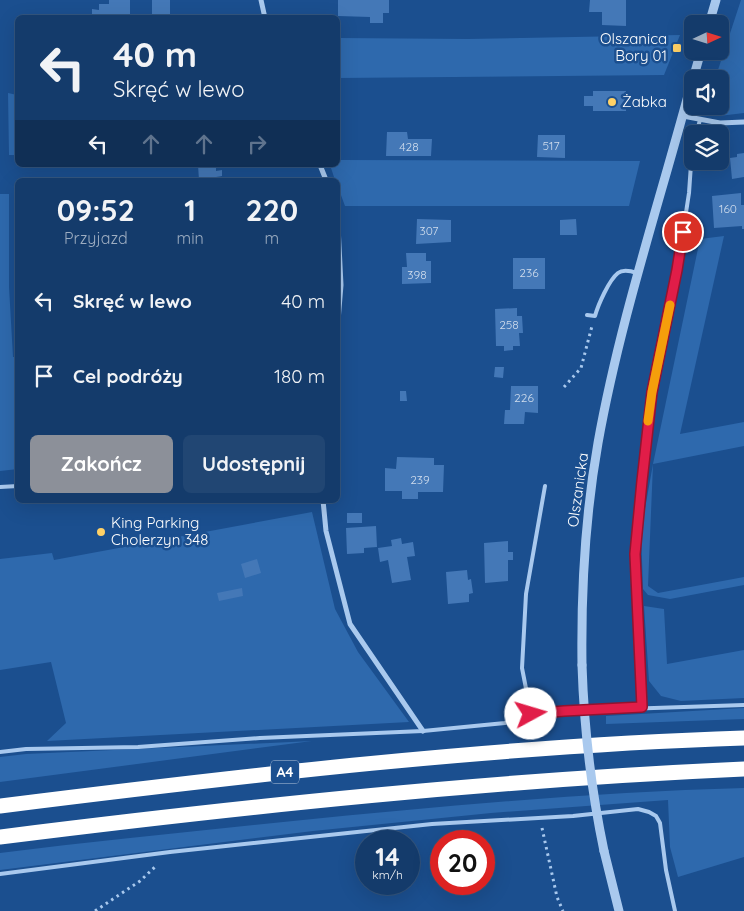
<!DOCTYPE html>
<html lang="pl">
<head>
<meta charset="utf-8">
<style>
  body { margin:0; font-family:Quicksand,sans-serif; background:#214673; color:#f1f3f6; height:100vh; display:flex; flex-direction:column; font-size:19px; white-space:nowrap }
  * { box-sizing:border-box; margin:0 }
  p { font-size:16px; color:#9dadc1 }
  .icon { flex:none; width:28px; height:28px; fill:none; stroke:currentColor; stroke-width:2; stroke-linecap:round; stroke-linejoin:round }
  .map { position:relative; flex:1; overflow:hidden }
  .sheet { position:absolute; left:15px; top:178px; width:325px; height:325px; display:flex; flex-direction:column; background:#143b6b; border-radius:8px; box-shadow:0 5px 20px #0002,0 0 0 1px #33557e }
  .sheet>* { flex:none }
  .guide { position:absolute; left:15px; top:15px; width:325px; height:152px; border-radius:8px; box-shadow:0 5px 20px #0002,0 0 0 1px #33557e; background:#143b6b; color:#f1f3f6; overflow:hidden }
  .needle { width:32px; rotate:86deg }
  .fabs { position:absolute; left:684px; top:15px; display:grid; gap:10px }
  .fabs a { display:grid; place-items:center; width:45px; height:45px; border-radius:8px; background:#143b6b; box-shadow:0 5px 20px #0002,0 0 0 1px #33557e; font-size:25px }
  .speed { position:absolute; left:355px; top:830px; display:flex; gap:10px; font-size:25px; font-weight:700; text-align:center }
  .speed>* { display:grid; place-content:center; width:65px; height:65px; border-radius:50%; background:#143b6b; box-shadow:0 5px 20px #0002,0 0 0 1px #33557e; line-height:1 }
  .speed small { font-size:12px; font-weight:400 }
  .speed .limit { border:8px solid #d22; background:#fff; color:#111 }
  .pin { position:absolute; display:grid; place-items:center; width:42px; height:42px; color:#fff; margin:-21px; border:2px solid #fff; border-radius:50%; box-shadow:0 1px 5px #0007 }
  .me { position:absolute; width:55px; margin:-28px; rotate:84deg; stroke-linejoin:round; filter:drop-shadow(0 0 4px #0008) }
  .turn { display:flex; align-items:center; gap:18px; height:105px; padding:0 15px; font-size:22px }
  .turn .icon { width:65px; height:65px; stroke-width:2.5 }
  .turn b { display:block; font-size:35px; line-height:42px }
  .lanes { display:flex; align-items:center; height:48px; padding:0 15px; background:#0003; justify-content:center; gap:25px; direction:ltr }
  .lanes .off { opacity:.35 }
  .eta { display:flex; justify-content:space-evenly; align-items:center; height:85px; text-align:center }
  .eta b { font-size:30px; font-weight:700; line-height:35px }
  .action { display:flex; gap:10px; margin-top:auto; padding:10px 15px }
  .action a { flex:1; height:58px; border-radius:8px; background:#8c9099; color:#fff; font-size:20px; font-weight:700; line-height:58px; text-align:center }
  .action a+a { background:#214673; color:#f1f3f6 }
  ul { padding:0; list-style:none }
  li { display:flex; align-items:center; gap:15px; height:75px; padding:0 15px }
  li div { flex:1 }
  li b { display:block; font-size:19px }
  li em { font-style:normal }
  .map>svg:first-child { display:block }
  .green { fill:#2e69ad }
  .building { fill:#4478b7 }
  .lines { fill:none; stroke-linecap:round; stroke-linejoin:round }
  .path { stroke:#a9c9ee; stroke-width:3; stroke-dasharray:2.5 4; stroke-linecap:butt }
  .service { stroke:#a9c9ee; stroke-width:4 }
  .minor { stroke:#a9c9ee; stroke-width:5 }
  .tertiary { stroke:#a9c9ee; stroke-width:9 }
  .motorway { stroke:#fff; stroke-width:15 }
  .tertiary-bridge { stroke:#a9c9ee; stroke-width:9 }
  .route-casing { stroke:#92132f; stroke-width:12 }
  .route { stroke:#e11d48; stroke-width:9 }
  .slow { stroke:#f59e0b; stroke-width:9 }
  .poi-dot { fill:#ffd166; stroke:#1b4f8f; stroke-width:2 }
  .labels { text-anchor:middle; stroke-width:5; stroke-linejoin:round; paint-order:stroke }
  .number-label { font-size:12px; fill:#d0dded }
  .shield { fill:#1b4f8f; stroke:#bbcadd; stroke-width:1 }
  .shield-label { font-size:14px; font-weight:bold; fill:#fff }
  .poi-label { font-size:15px; fill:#fff; stroke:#1b4f8f; text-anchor:start }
  .street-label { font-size:15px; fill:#fff; stroke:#1b4f8f }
</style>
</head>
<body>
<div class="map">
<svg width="744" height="911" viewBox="0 0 744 911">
  <rect width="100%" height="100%" fill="#1b4f8f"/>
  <!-- green -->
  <path class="green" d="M741,0H744V113L719,116L705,107L720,106V79H715Z
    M680,35L664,75L338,78V38L468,39Z
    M8,93L17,95V155H9Z
    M338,160L640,161L629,206H345L338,187V180H335L330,165H338Z
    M0,194H9V287L13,357H18V469L0,471Z
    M724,236L680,434L744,422V446L653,464L648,586L658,593L744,577V585L670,599L648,595L643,589L641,531L653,464L700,239Z
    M312,512L335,609L358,652L409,722L47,741L66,723L51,662L0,670V559L52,553L54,560Z
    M644,606L664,609L667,664L744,650V698L681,701L661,696L649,681Z
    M744,708V719L606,724V716Z
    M312,741L0,782V757L26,754Z
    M744,788V857L678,877L670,847L668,800L491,813L313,831L0,870V853C97,841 195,831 293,821C443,806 593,792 744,788Z"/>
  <!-- building -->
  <path class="building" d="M109,0H130V18H92V9L99,10V4H109Z
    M152,0H170V16H152Z
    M338,0H389V13H383V23H370V17L338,16Z
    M590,0H626V26L602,25V12H589Z
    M593,91H626V111H593V106H584V96H593Z
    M387,132H407L408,139H432L431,156H386Z
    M538,135H565V158L537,157Z
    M744,153V177L732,179L730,158L737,157V154Z
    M198,165H216V171L222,170V176L216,177V180H199Z
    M741,193V205H744V229H742V226L714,228L712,196Z
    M417,219L451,220V242L416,244Z
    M576,219L577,235H560V220Z
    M406,253H426V261H431V283L402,284V267H407Z
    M513,258H545V289H513Z
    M517,308V316H522L523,333H519L520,346H513V350L504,351V346H496L495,309Z
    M495,367H504L503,378L494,377Z
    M511,386H538V413L525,412L524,424H504L505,410H510Z
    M400,391H406L407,401H400Z
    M397,457L434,458V465H444L443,492H418V499H402V491H385V468L396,469Z
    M347,513H362V523H347Z
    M376,526L377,547L364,548V553L347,554L346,528Z
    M401,538L402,544L413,542L415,556L407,557L411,580L392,583L388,560L380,562L378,548L392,546L391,540Z
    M508,541V552H513V560H508V581L485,583L484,543Z
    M257,559L261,573L245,578L241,564Z
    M467,570L468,580L471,579L473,593L469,594V602L448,604L446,572Z
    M242,588L243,596L219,601L217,593Z"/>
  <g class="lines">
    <!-- path -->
    <path class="path" d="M564,387L581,368L592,326
      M542,828L557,897L563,911
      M95,911L140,881L157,865"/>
    <!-- service -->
    <path class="service" d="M696,134L700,120
      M587,315L595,316C598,305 609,280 618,273C623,269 631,271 637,273
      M0,487L18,486
      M642,707L635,554L643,462L651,392L677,271L689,193L692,150
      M531,714L522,668L526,594L545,486
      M0,752L26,749L138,747L260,738L423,731L505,723L531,714L564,711L744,705
      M0,874L170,852L432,824L573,816L638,809L649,812L656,816L660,823L666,870L675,911"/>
    <!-- minor -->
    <path class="minor" d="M261,0L265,18
      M683,116L720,123L744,122
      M320,165L326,180
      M338,226L341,285L338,321
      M323,500L326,531L350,624L423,731"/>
    <!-- tertiary -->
    <path class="tertiary" d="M709,24L716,0
      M693,79L701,51
      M582,665C581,590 585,516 598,443C620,320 660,201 692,81
      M604,851L619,911"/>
    <!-- motorway -->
    <path class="motorway" d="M0,806C247,775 495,746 744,738
      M0,837C247,806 495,780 744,769"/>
    <!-- tertiary-bridge -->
    <path class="tertiary-bridge" d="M582,665C584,728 591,789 604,851"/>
  </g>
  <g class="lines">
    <defs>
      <path id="route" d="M531,714L564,711L642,707L635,554L642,481L652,392L677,270L683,232"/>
    </defs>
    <!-- route casing -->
    <use href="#route" class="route-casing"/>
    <!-- route -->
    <use href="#route" class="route"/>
    <!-- slow -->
    <path class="slow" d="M648,421L652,392L670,305"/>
  </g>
  <!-- markers -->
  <g class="poi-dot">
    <rect x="672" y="43" width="10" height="10" rx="2.5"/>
    <circle cx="612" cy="102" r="5"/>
    <circle cx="101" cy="532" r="5"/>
  </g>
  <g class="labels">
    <!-- number labels -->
    <g class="number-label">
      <text x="551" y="150">517</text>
      <text x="409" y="151">428</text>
      <text x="728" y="213">160</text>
      <text x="429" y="235">307</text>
      <text x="529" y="277">236</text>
      <text x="417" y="279">398</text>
      <text x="509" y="329">258</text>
      <text x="524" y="402">226</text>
      <text x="420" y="484">239</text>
    </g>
    <!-- shield labels -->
    <rect class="shield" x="271" y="760.5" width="28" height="23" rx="4"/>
    <g class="shield-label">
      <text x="285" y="777">A4</text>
    </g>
    <!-- poi labels -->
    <g class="poi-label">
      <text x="667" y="44" text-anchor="end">Olszanica<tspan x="667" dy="17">Bory 01</tspan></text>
      <text x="622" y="107">Żabka</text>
      <text x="111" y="528">King Parking<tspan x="111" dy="17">Cholerzyn 348</tspan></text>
    </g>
    <!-- street labels -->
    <g class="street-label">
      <text transform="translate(578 490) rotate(-82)" y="5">Olszanicka</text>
    </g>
  </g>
</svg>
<div class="fabs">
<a><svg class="needle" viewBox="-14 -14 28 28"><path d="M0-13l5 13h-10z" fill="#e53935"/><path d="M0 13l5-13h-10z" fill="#9dadc1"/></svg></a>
<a><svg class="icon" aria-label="sound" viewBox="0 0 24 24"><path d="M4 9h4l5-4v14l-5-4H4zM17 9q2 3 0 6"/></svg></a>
<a><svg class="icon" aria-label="layers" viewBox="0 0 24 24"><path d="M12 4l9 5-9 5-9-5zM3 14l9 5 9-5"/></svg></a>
</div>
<div class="speed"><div>14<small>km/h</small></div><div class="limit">20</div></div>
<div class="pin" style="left:683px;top:232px;background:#d93025"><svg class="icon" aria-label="arrive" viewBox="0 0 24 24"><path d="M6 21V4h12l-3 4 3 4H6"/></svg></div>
<svg class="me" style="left:531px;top:714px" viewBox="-20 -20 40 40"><circle r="19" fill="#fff"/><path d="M0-13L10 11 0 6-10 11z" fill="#e11d48"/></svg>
<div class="guide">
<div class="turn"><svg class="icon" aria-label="left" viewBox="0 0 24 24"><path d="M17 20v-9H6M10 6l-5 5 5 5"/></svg><div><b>40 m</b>Skręć w lewo</div></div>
<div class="lanes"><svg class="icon" aria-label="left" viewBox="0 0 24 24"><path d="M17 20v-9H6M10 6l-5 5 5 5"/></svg><svg class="icon off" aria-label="ahead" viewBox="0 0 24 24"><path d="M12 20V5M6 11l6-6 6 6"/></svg><svg class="icon off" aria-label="ahead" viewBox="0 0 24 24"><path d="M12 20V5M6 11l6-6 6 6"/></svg><svg class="icon off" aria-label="right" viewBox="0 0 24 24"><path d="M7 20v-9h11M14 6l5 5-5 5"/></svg></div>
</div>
<section class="sheet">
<div class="eta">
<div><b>09:52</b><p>Przyjazd</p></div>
<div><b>1</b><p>min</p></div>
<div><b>220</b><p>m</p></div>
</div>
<ul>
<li><svg class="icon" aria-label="left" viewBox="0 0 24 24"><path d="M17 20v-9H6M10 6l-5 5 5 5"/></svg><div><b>Skręć w lewo</b></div><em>40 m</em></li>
<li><svg class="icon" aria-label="arrive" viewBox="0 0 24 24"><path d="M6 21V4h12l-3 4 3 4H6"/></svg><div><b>Cel podróży</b></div><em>180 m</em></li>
</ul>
<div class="action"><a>Zakończ</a><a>Udostępnij</a></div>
</section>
</div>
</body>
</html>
